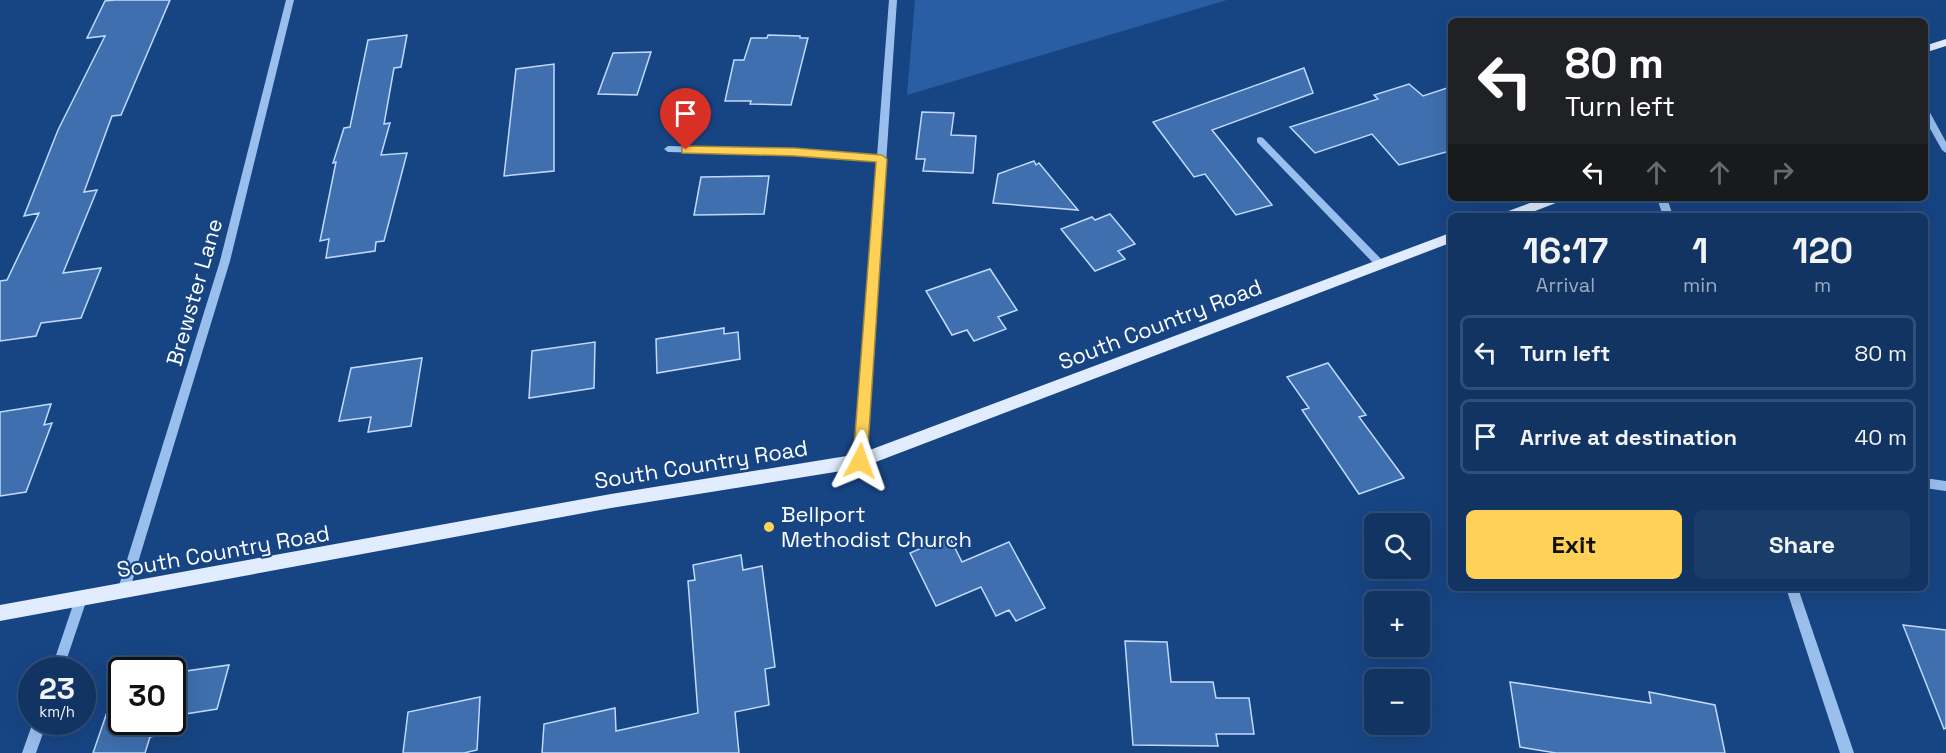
<!DOCTYPE html>
<html lang="en">
<head>
<meta charset="utf-8">
<style>
  body { margin:0; font-family:"Space Grotesk",sans-serif; background:#1a3c69; color:#f1f3f6; height:100vh; display:flex; flex-direction:column; font-size:22px; white-space:nowrap }
  * { box-sizing:border-box; margin:0 }
  p { font-size:20px; color:#9caabe }
  .icon { flex:none; width:33px; height:33px; fill:none; stroke:currentColor; stroke-width:2; stroke-linecap:round; stroke-linejoin:round }
  .map { position:relative; flex:1; overflow:hidden }
  .sheet { position:absolute; left:1448px; top:213px; width:480px; height:378px; display:flex; flex-direction:column; background:#113463; border-radius:9px; box-shadow:0 6px 24px #0002,0 0 0 2px #304f78 }
  .sheet>* { flex:none }
  .hud { position:absolute; left:1448px; top:18px; width:480px; height:183px; border-radius:9px; box-shadow:0 6px 24px #0002,0 0 0 2px #304f78; background:#202124; color:#fff; overflow:hidden }
  .buttons { position:absolute; left:1364px; top:513px; display:grid; gap:12px }
  .buttons a { display:grid; place-items:center; width:66px; height:66px; border-radius:9px; background:#113463; box-shadow:0 6px 24px #0002,0 0 0 2px #304f78; font-size:30px }
  .speed { position:absolute; left:18px; top:657px; display:flex; gap:12px; font-size:30px; font-weight:700; text-align:center }
  .speed>* { display:grid; place-content:center; width:78px; height:78px; border-radius:50%; background:#113463; box-shadow:0 6px 24px #0002,0 0 0 2px #304f78; line-height:1 }
  .speed small { font-size:15px; font-weight:400 }
  .speed .limit { border:3px solid #111; border-radius:9px; background:#fff; color:#111 }
  .pin { position:absolute; display:grid; place-items:center; width:51px; height:51px; color:#fff; margin:-62px -26px; border-radius:50% 50% 50% 0; rotate:-45deg; box-shadow:0 0 6px #0007 }
  .pin .icon { rotate:45deg }
  .me { position:absolute; width:66px; margin:-33px; rotate:4deg; stroke-linejoin:round; filter:drop-shadow(0 0 4px #0008) }
  .turn { display:flex; align-items:center; gap:21px; height:126px; padding:0 18px; font-size:27px }
  .turn .icon { width:78px; height:78px; stroke-width:2.5 }
  .turn b { display:block; font-size:42px; line-height:51px }
  .lanes { display:flex; align-items:center; height:57px; padding:0 18px; background:#0003; justify-content:center; gap:30px; direction:ltr }
  .lanes .off { opacity:.35 }
  .eta { display:flex; justify-content:space-evenly; align-items:center; height:102px; text-align:center }
  .eta b { font-size:36px; font-weight:800; line-height:42px }
  .cta { display:flex; gap:12px; margin-top:auto; padding:12px 18px }
  .cta a { flex:1; height:69px; border-radius:9px; background:#ffd157; color:#111; font-size:24px; font-weight:800; line-height:69px; text-align:center }
  .cta a+a { background:#1a3c69; color:#f1f3f6 }
  ul { padding:0; list-style:none }
  li { display:flex; align-items:center; gap:18px; height:75px; margin:0 12px 9px; padding:0 6px; border:3px solid #304f78; border-radius:9px }
  li div { flex:1 }
  li b { display:block; font-size:22px }
  li em { font-style:normal }
  .map>svg:first-child { display:block }
  .green { fill:#295ea4 }
  .building { fill:#3f6fae; stroke:#c1d9fa; stroke-width:1.5 }
  .lines { fill:none; stroke-linecap:round; stroke-linejoin:round }
  .minor { fill:#9bbfed; fill-rule:evenodd }
  .major { fill:#e1ecff; fill-rule:evenodd }
  .route { fill:#ffd157; stroke:#a68839; stroke-width:1.5 }
  .poi-dot { fill:#ffd157; stroke:#174584; stroke-width:2 }
  .labels { text-anchor:middle; stroke-width:4.5; stroke-linejoin:round; paint-order:stroke }
  .street-label { font-size:22px; fill:#fff; stroke:#174584 }
  .poi-label { font-size:22px; fill:#fff; stroke:#174584; text-anchor:start }
</style>
</head>
<body>
<div class="map">
<svg width="1946" height="753" viewBox="0 0 1946 753">
  <rect width="100%" height="100%" fill="#174584"/>
  <!-- green -->
  <path class="green" d="M915,0H1227L907,95Z"/>
  <!-- building -->
  <path class="building" d="M115,0H170L121,115L112,116L84,192L97,190L63,273L101,268L81,318L41,323L36,336L0,341V281L7,280L39,213L24,216L58,130L105,36L87,38L105,1Z
    M407,35L401,67L394,68L384,124L390,123L381,155L407,153L384,241L376,242L375,251L326,258L329,239L320,241L336,162L333,163L344,128L350,127L368,40Z
    M768,35L800,36V38H808L791,105L750,104L751,101H725L734,60H744L751,38H767Z
    M651,52L637,95L598,94L613,53Z
    M554,64V171L504,176L516,69Z
    M1304,68L1313,93L1212,130L1272,205L1236,215L1205,174L1194,177L1153,122Z
    M1409,84L1423,96L1450,87V151L1399,165L1372,134L1315,153L1290,127L1378,99L1374,95Z
    M922,112L954,113L951,135L976,136L973,173L923,171L925,159H916Z
    M1034,161L1036,165L1039,163L1078,210L993,203L998,174Z
    M769,176L764,214L694,215L701,177Z
    M1110,214L1135,244L1118,251L1125,259L1095,271L1061,229L1092,217L1095,220Z
    M990,269L1017,310L998,317L1006,329L974,341L967,330L952,335L926,291Z
    M724,328V334L738,332L740,359L657,373L656,339Z
    M595,342L594,388L529,398L532,351Z
    M422,358L411,426L368,432L371,417L339,421L351,368Z
    M1328,363L1366,415L1359,417L1404,478L1359,494L1302,410L1309,408L1287,377Z
    M51,404L44,425L52,423L26,492L0,496V412Z
    M949,536L962,562L1009,542L1045,608L1016,621L1009,610L996,616L981,587L936,606L910,553Z
    M741,555L743,570L762,566L775,667L765,669L769,705L735,712L739,753H542L544,724L615,708L616,731L698,713L688,581L695,580L693,565Z
    M1903,625L1946,630V728L1944,729Z
    M1125,641L1167,642L1171,682H1213L1216,698H1249L1254,734H1216L1218,746L1133,745Z
    M229,665L217,709L172,716V673Z
    M1510,682L1651,703L1649,692L1715,705L1725,753H1556L1520,747Z
    M122,688V722H167L164,734L150,737L145,753H93L115,689Z
    M480,697L477,750L464,753H403L408,712Z"/>
  <g class="lines">
    <!-- minor -->
    <path class="minor" d="M286,0H294L230,261L129,592L127,596L123,598L119,596L117,592L220,261Z
      M889,0H897L866,461L864,464L860,466L856,464L854,461L877,162L795,155L668,152L664,149L668,146L795,149L877,156Z
      M1924,106L1928,109L1946,142V153L1942,150L1924,118Z
      M1260,137L1263,138L1383,261L1385,264L1383,267H1377L1257,142V138Z
      M1657,198H1667L1673,216H1663Z
      M1924,478L1946,481V491L1924,488Z
      M1786,588H1798L1854,753H1840Z
      M81,593L85,595L87,599L63,670H51L75,599L77,595Z
      M33,722H47L36,753H22Z"/>
    <!-- major -->
    <path class="major" d="M1946,39V46L1924,53V46Z
      M1543,198H1563L1561,201L1522,216H1501L1503,213Z
      M1450,233V243L860,468L611,508L0,621V605L611,494L859,454Z"/>
  </g>
  <!-- route -->
  <path class="route" d="M686,146L795,148L882,155L887,159L867,461L865,466H855L853,461L876,162L795,156L682,153V147Z"/>
  <!-- markers -->
  <circle class="poi-dot" cx="769" cy="527" r="6"/>
  <g class="labels">
    <!-- street labels -->
    <g class="street-label">
      <text transform="translate(194 292) rotate(-74)" y="8">Brewster Lane</text>
      <text transform="translate(1160 324) rotate(-21)" y="8">South Country Road</text>
      <text transform="translate(701 464) rotate(-9)" y="8">South Country Road</text>
      <text transform="translate(223 551) rotate(-10)" y="8">South Country Road</text>
    </g>
    <!-- poi labels -->
    <g class="poi-label">
      <text x="781" y="522">Bellport<tspan x="781" dy="25">Methodist Church</tspan></text>
    </g>
  </g>
</svg>
<div class="buttons">
<a><svg class="icon" aria-label="search" viewBox="0 0 24 24"><circle cx="10" cy="10" r="6"/><path d="M15 15l6 6"/></svg></a>
<a>+</a>
<a>−</a>
</div>
<div class="speed"><div>23<small>km/h</small></div><div class="limit">30</div></div>
<div class="pin" style="left:686px;top:150px;background:#d93025"><svg class="icon" aria-label="arrive" viewBox="0 0 24 24"><path d="M6 21V4h12l-3 4 3 4H6"/></svg></div>
<svg class="me" style="left:860px;top:461px" viewBox="-20 -20 40 40"><path d="M0-17L14 15 0 8-14 15z" fill="#ffd157" stroke="#fff" stroke-width="4"/></svg>
<div class="hud">
<div class="turn"><svg class="icon" aria-label="left" viewBox="0 0 24 24"><path d="M17 20v-9H6M10 6l-5 5 5 5"/></svg><div><b>80 m</b>Turn left</div></div>
<div class="lanes"><svg class="icon" aria-label="left" viewBox="0 0 24 24"><path d="M17 20v-9H6M10 6l-5 5 5 5"/></svg><svg class="icon off" aria-label="ahead" viewBox="0 0 24 24"><path d="M12 20V5M6 11l6-6 6 6"/></svg><svg class="icon off" aria-label="ahead" viewBox="0 0 24 24"><path d="M12 20V5M6 11l6-6 6 6"/></svg><svg class="icon off" aria-label="right" viewBox="0 0 24 24"><path d="M7 20v-9h11M14 6l5 5-5 5"/></svg></div>
</div>
<section class="sheet">
<div class="eta">
<div><b>16:17</b><p>Arrival</p></div>
<div><b>1</b><p>min</p></div>
<div><b>120</b><p>m</p></div>
</div>
<ul>
<li><svg class="icon" aria-label="left" viewBox="0 0 24 24"><path d="M17 20v-9H6M10 6l-5 5 5 5"/></svg><div><b>Turn left</b></div><em>80 m</em></li>
<li><svg class="icon" aria-label="arrive" viewBox="0 0 24 24"><path d="M6 21V4h12l-3 4 3 4H6"/></svg><div><b>Arrive at destination</b></div><em>40 m</em></li>
</ul>
<div class="cta"><a>Exit</a><a>Share</a></div>
</section>
</div>
</body>
</html>
